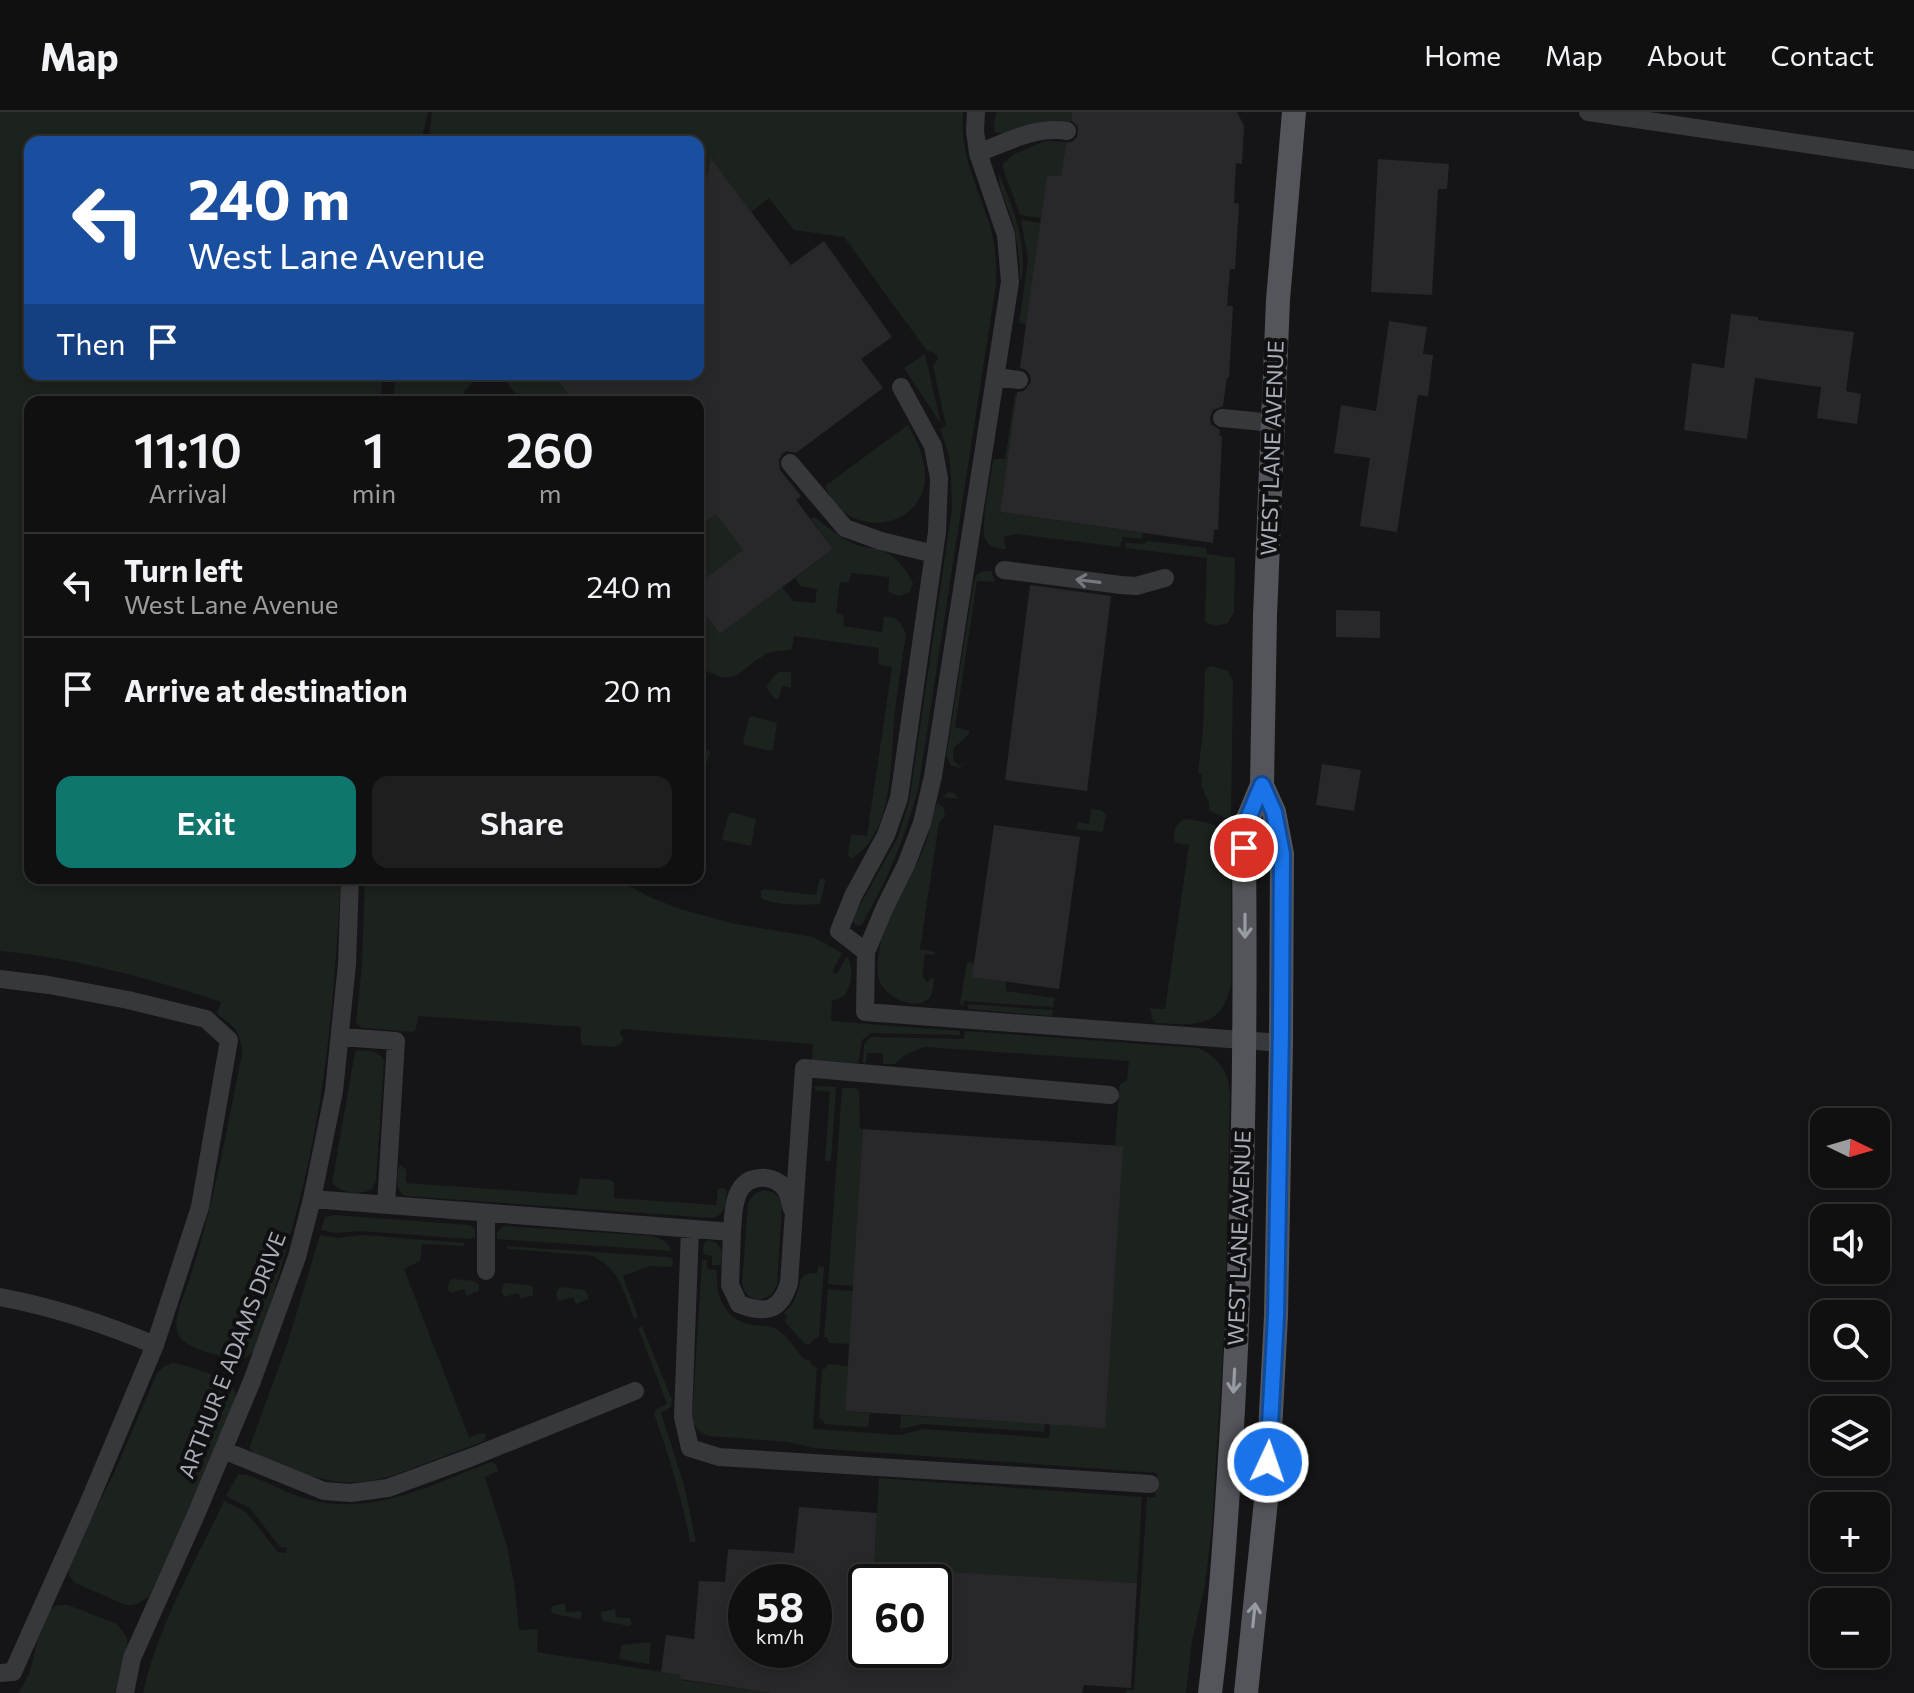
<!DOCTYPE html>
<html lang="en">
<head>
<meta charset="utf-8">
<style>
  body { margin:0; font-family:Commissioner,sans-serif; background:#1e1e1f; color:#f1f3f6; height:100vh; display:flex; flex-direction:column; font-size:30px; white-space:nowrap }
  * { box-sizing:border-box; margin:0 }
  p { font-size:26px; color:#9c9d9f }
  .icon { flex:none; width:44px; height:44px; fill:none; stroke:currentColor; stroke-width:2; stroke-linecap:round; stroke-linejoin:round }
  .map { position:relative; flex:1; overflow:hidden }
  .drawer { position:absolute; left:24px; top:284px; width:680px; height:488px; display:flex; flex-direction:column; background:#101011; border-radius:16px; box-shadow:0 4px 12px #0003,0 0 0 2px #303031 }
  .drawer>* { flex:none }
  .guide { position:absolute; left:24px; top:24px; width:680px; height:244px; border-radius:16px; box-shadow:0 4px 12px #0003,0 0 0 2px #303031; background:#1a4fa0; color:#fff; overflow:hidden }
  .needle { width:52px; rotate:95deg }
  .tools { position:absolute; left:1810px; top:996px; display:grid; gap:16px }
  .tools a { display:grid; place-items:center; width:80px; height:80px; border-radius:16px; background:#101011; box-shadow:0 4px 12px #0003,0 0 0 2px #303031; font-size:40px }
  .speed { position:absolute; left:728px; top:1452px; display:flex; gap:16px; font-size:40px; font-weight:700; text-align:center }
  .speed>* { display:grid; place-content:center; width:104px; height:104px; border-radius:50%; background:#101011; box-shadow:0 4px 12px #0003,0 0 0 2px #303031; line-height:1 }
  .speed small { font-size:20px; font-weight:400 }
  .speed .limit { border:4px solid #111; border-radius:12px; background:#fff; color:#111 }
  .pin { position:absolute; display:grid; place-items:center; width:68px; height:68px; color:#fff; margin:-34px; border:4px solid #fff; border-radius:50%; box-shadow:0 2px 8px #0007 }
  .me { position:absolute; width:88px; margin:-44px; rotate:3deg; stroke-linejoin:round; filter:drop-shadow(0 0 6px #0008) }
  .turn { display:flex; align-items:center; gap:28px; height:168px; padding:0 32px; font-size:36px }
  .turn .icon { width:104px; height:104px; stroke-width:2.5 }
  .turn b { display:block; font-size:56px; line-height:68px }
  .then { display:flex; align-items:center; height:76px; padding:0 32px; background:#0003; gap:16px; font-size:30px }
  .eta { display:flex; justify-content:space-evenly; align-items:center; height:136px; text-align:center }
  .eta b { font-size:48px; font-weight:600; line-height:56px }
  .primary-button { display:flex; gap:16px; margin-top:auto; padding:16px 32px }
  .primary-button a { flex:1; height:92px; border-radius:16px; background:#0f766e; color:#fff; font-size:32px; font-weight:600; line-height:92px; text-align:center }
  .primary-button a+a { background:#1e1e1f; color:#f1f3f6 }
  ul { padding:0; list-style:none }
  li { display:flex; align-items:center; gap:24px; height:104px; padding:0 32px; border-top:2px solid #303031 }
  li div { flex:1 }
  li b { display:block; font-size:30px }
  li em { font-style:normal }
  header { display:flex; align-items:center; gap:48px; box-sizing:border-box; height:112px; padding:0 40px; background:#101011; border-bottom:2px solid #303031 }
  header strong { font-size:38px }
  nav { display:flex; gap:44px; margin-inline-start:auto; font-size:28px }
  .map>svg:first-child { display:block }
  .green { fill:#1c221d }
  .building { fill:#28282b; fill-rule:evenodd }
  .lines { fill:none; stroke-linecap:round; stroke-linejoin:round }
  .minor { stroke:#37383c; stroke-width:18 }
  .major { stroke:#53555a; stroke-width:24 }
  .oneway { stroke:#75787f }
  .oneway2 { stroke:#979ba4 }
  .route-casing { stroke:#114b97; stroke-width:20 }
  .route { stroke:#1a73e8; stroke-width:14 }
  .labels { text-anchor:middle; stroke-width:8; stroke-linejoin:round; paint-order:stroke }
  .street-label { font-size:22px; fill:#a8adb6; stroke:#101012 }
</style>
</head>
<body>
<header>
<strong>Map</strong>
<nav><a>Home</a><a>Map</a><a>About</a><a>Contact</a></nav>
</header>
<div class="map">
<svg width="1914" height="1581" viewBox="0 0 1914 1581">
  <rect width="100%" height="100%" fill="#151517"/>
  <!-- green -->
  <path class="green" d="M0,0H428L421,30H30V262H383L380,290H30V766H341C336,854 330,942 313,1028C299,1099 278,1167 257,1235C245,1250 238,1251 220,1244C208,1240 184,1235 178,1222C171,1208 187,1177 191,1163C214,1090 227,1016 242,941C240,918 235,915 217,902L221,890C149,866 75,846 0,839Z
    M432,0H963C960,42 976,72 989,110C995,129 997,151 996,172L918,678C905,725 887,770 862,812L858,814L852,809L854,804L898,725L909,690L952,397L951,365L949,343L940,317L946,314L933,254L938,245L933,240L927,239L844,125L794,118L769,86L751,100L712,47L702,90L698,93V30H426L430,19Z
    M996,0H1072L1070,13L1005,22L995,20L994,12Z
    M1045,29L1066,30L1061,64L1047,63L1041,106L1020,103L1002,53L1014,42Z
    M999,62C1014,97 1026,129 1022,167H1020C1020,146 1017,125 1011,105C1006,90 998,77 999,62Z
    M1021,108L1041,111L1027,212L1019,211L1028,147Z
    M925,242L941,312L904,256Z
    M396,262H472L473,270L465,279L463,290H393Z
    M481,262H553L574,290H522L504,267L485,266Z
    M1015,282H1017L1000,400L1143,421L1142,427L1123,425L1120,435L1016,422L1003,425L1006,437C998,437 988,435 985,426C980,417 991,363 993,349L995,347H1005Z
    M908,313C920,333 932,363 920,386C902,418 856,418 834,391C830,386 828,379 825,374Z
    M716,402L761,425L698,472V415Z
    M815,405C826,414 838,424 852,431C861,436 873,435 883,439C896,444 908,459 913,471L910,480L899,484L890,481L888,477L889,465L851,461L849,470L840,471L836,501L842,503L844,506L843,514L882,520L884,505C896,503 902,511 906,522C902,550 897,579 894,608C891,650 893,723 851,747L848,743L851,722L867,724L892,555L880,553L878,551L879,536L794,524L792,537C783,540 774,538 766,542C735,560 737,578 698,554V493L720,522L782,475L793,489L815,491L817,477L800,474L795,466L833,437L811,407Z
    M1148,429L1206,436L1207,442L1235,446L1234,500L1228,511L1217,514L1207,511L1205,508L1207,446L1126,436V431L1144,432Z
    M984,459H991L995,469L993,470L977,469L955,615L969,619V622L954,636L953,648L959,654L966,649L959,656L951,653L946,644L974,469L977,462Z
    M1212,554L1228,559L1233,570L1231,707L1229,708L1209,698V691L1201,673L1202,662L1198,661L1203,618L1205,561L1206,557Z
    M779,560H791V576L782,574L779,586L775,587L766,575L773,565Z
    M752,604L777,611L773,637L770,639L745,633L743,630L749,606Z
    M698,634L709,639L710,642L700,666H698Z
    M948,680L954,681L958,687L943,685L939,689V693L943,694L945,704L939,711L920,837L935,840L934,843L925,842L922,863L927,870L934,865C934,870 933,878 931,883C921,902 886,886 880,870C875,858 879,838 882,826C893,791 917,760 928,724C932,708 933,690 948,680Z
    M1091,697L1101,698L1106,702L1103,720L1076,717L1078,710L1089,712Z
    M731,700L756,707L751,734L723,728L722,726L729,702Z
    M1185,707C1210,711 1225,710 1231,739V871C1223,918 1193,913 1155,911L1152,907L1150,896L1165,897L1189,733L1176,731C1171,723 1176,710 1185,707Z
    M365,766H614L652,786L680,797L735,812L813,825L842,841L832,860L837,862L847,844C854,856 853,874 843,885L832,889L831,909L960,919V923L871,921L862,928L859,946L857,951L812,948L813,932L621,917L620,923L623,924V930L615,935L583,933L581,931V915L418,904L416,917L414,920L362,916L356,911L362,851Z
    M822,766L825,768V771L820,792C802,793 776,794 761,786V779L764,777L816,783L819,769Z
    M967,850L975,851L1006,870V879L1055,886L1053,895L964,889L963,895L960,891Z
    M967,892L1053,898L1052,904L968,897Z
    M965,919L1198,936C1218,945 1229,960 1230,982L1225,1208L1212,1414L1205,1474L1192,1529L1186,1581H1126V1578H1134L1147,1385H1155L1157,1361L814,1336L788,1330L710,1324C700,1322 695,1316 692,1307L702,1148H707V1157L717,1158C715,1182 723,1206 749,1212C757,1214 766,1213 774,1216C785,1220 796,1238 804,1247L809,1248L812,1253L817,1256L813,1317L900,1323L923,1317L1049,1326L1050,1312L1122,1034L1115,1033L1119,979L1120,973L1127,968L1129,949L924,935L905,943L895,952H883V941H867L866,951H863L864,933L870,925L964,927Z
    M359,938C370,939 379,938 384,949L376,1069L372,1077C360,1084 341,1081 332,1071L355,940Z
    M813,974L836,975L831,1049H825L830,980L816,978Z
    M842,976H856L859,980L860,1016L863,1017L854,1174L828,1172Z
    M401,1053L406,1058V1071L577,1083L580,1066L611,1068L614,1071V1086L716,1093L718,1077L724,1076L727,1079C725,1092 726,1103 712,1106L405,1084C395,1077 397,1067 398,1056Z
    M765,1078C776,1080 779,1084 782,1094L777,1173L771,1183L759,1188C749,1186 743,1181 742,1171L748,1092C751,1084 757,1079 765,1078Z
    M335,1103L470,1113L475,1117V1125L469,1127L361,1119L336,1121L321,1118L325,1105Z
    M504,1114L654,1124L666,1130L672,1139L497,1127V1120Z
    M320,1123L339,1126L362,1123L464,1131V1134L422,1132L420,1149L404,1157L469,1325L482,1321L486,1323L484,1329L395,1363C337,1381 307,1363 254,1342L249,1336L287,1233Z
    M709,1128L717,1131L722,1138L721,1153H712V1144L703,1142L704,1131Z
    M506,1134L668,1145L673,1146L672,1155L649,1154L623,1164L638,1205L634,1207C624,1181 618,1151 588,1143L508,1137Z
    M818,1154L824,1155L819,1225L814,1227L810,1232H805L785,1210L787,1205L784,1201C789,1196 794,1191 796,1184C802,1170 797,1160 817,1161Z
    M454,1167L474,1169L479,1172V1179L467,1184L464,1177L451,1181L447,1176L450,1168Z
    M509,1171L528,1173L533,1175V1183L521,1187L518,1181L505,1185L501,1180L504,1172Z
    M561,1175L585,1178L588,1183V1187L576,1192L573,1185L559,1189L556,1184L557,1178Z
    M828,1177L853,1179L850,1232L829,1231L827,1225H824Z
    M642,1214L672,1288L671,1295L661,1301L684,1373L696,1430H690C682,1386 669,1344 654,1302L656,1297L667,1292L638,1216Z
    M172,1251C185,1252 227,1266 233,1276C236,1280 236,1285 236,1289L198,1381L149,1484C141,1490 136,1494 126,1493L75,1471L69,1464L67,1455L114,1361L157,1261L163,1255Z
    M828,1252L848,1254L845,1299L870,1301L868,1315L824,1312V1309L819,1306L822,1257H825Z
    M901,1303L1045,1312L1044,1320L923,1312L900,1317Z
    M491,1350L496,1352L498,1359L485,1365L507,1434L515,1477L519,1518L535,1517L538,1519L537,1540L681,1563V1568L770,1581H143C158,1513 195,1451 224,1389L246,1400L278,1440L286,1441L287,1436L280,1435L250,1396L226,1384L238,1362L247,1363C268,1370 288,1382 311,1388C374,1404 433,1372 491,1350Z
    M879,1366L1142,1385L1137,1471L874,1456Z
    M565,1491L566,1500L581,1499L582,1505L579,1507L554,1502L551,1499L552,1494Z
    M58,1493H68L117,1512L126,1524L128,1533L116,1581H17L19,1580L29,1562L39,1523L50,1497Z
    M615,1497L616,1505L630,1506L632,1511L629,1514L603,1509L601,1504V1500Z
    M651,1530L649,1552L619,1547L622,1533Z"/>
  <!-- building -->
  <path class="building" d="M1072,0H1237L1244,14L1242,52L1236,51L1234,91L1239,92L1235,157H1230L1227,194H1233L1229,266L1227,265L1223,294L1213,298L1210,306L1211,312L1220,318L1219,323L1222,324L1218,418L1214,417L1213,431L1000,400L1017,280L1024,279L1031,270L1030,263L1026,258L1020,256L1047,63L1061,64L1066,31L1073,29L1077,25L1078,15L1071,8Z
    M711,46L791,153L824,129L892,225L861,247L883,276L796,341L787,339L782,342L779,348L780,358L801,384L796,388L833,437L720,522L698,493V472L743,438L716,402L698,415V290H574L553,262H698V93L702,90Z
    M1378,47L1449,52L1447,77H1438L1432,183L1371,180Z
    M1731,202L1758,205V208L1854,220L1846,279L1861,282L1857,312L1817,306L1821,275L1755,266L1747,327L1684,318L1692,251L1724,256Z
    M1389,209L1427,215L1423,242L1433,243L1428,284L1418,283L1397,420L1360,414L1370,346L1334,341L1341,293L1376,299Z
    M1030,473L1111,484L1087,679L1005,668Z
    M1336,498L1380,499V526L1336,525Z
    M1322,652L1361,658L1354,699L1316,693Z
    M994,713L1080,725L1059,877L972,865Z
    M863,1017L1123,1034L1105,1316L845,1299Z
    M799,1395L877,1401L874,1456L912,1458L911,1470H866V1538H934V1459L1137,1471L1131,1576L1084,1573L1082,1581H770L680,1567L681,1563L661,1560L666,1523L694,1527L699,1469L725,1470L728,1437L794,1441ZM746,1470H814V1538H746Z"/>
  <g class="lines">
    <!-- minor -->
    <path class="minor" d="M976,0L975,19L978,41L1006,123L1010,170L933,664L922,711L906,753L885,795L866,840L865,900L1281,931
      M1588,0L1914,48
      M978,41C1007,30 1036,14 1067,19
      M996,265L1019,268
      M1222,306L1273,311
      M790,351L845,416L881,429L934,442
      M1004,458L1121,473L1136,474L1165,466
      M866,840L839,819L853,784L886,723L899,686L937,420L939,366L933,334L901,275
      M0,867L49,873L128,888L206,907L229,928L200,1095L155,1233
      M341,925L396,929L386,1093
      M312,1087L732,1120L730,1173L739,1192C765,1202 780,1200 789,1171L804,956L1110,983
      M486,1101V1159
      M690,1117L683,1305L690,1336L719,1345L1150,1372
      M732,1120C733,1106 733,1088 741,1076C752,1061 776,1063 786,1078C789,1083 790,1091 792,1097
      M0,1185C54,1195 105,1212 155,1233L89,1390L13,1560L0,1561
      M223,1338L324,1379L351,1381L388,1376L472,1345L635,1279
      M125,1581L132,1546L195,1405L252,1269L297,1145L312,1087L334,979L347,852L350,766"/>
    <!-- major -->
    <path class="major" d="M1210,1581C1222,1487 1227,1392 1233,1298C1243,1111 1246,923 1244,736L1247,709L1262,673L1265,504L1278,188L1294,0
      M1246,1581L1267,1379L1276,1204L1281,931L1282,742L1274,700L1262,673"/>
  </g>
  <!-- one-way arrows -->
  <defs><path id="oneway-shaft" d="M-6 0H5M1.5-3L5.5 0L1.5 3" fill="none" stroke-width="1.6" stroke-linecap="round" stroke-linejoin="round" transform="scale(2)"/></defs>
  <use class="oneway" href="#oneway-shaft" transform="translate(1088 469) rotate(-173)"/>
  <g class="oneway2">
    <use href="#oneway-shaft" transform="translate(1245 814) rotate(90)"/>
    <use href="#oneway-shaft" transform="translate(1234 1269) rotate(93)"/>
    <use href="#oneway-shaft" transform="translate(1254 1503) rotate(-84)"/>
  </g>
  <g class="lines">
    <defs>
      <path id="route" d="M1244,736L1247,709L1262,673L1274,700L1282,742L1281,915L1276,1204L1268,1350"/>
    </defs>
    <!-- route casing -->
    <use href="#route" class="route-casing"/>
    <!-- route -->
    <use href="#route" class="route"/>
  </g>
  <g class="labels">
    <!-- street labels -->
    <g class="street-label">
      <text transform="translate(1272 336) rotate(-88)" y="8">WEST LANE AVENUE</text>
      <text transform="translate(1239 1126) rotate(-88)" y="8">WEST LANE AVENUE</text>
      <text transform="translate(232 1243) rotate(-69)" y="8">ARTHUR E ADAMS DRIVE</text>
    </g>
  </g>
</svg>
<div class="tools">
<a><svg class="needle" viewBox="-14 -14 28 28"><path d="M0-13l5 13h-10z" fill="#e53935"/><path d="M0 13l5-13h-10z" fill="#9c9d9f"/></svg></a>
<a><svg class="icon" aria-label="sound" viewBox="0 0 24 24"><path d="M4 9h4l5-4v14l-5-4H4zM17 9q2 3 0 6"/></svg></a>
<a><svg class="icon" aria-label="search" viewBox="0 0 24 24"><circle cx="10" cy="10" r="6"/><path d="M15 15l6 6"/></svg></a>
<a><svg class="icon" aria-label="layers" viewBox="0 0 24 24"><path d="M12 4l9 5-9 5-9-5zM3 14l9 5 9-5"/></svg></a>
<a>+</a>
<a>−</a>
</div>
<div class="speed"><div>58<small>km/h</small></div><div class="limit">60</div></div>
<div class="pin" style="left:1244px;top:736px;background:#d93025"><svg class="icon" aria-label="arrive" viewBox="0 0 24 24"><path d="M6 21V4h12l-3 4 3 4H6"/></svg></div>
<svg class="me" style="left:1268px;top:1350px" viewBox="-20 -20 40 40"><circle r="17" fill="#1a73e8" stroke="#fff" stroke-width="3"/><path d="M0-11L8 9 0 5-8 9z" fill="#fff"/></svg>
<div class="guide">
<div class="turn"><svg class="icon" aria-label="left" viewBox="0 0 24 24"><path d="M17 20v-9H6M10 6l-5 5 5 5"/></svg><div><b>240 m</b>West Lane Avenue</div></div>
<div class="then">Then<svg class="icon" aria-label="arrive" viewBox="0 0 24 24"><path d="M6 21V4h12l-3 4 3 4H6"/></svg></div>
</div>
<section class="drawer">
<div class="eta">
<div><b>11:10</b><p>Arrival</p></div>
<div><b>1</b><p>min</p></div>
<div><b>260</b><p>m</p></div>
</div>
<ul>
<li><svg class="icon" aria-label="left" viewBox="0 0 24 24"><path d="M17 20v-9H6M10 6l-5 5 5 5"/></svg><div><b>Turn left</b><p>West Lane Avenue</p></div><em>240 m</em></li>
<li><svg class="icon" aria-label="arrive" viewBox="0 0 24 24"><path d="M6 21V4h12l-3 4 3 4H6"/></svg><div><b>Arrive at destination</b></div><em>20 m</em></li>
</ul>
<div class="primary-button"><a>Exit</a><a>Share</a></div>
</section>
</div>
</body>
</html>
